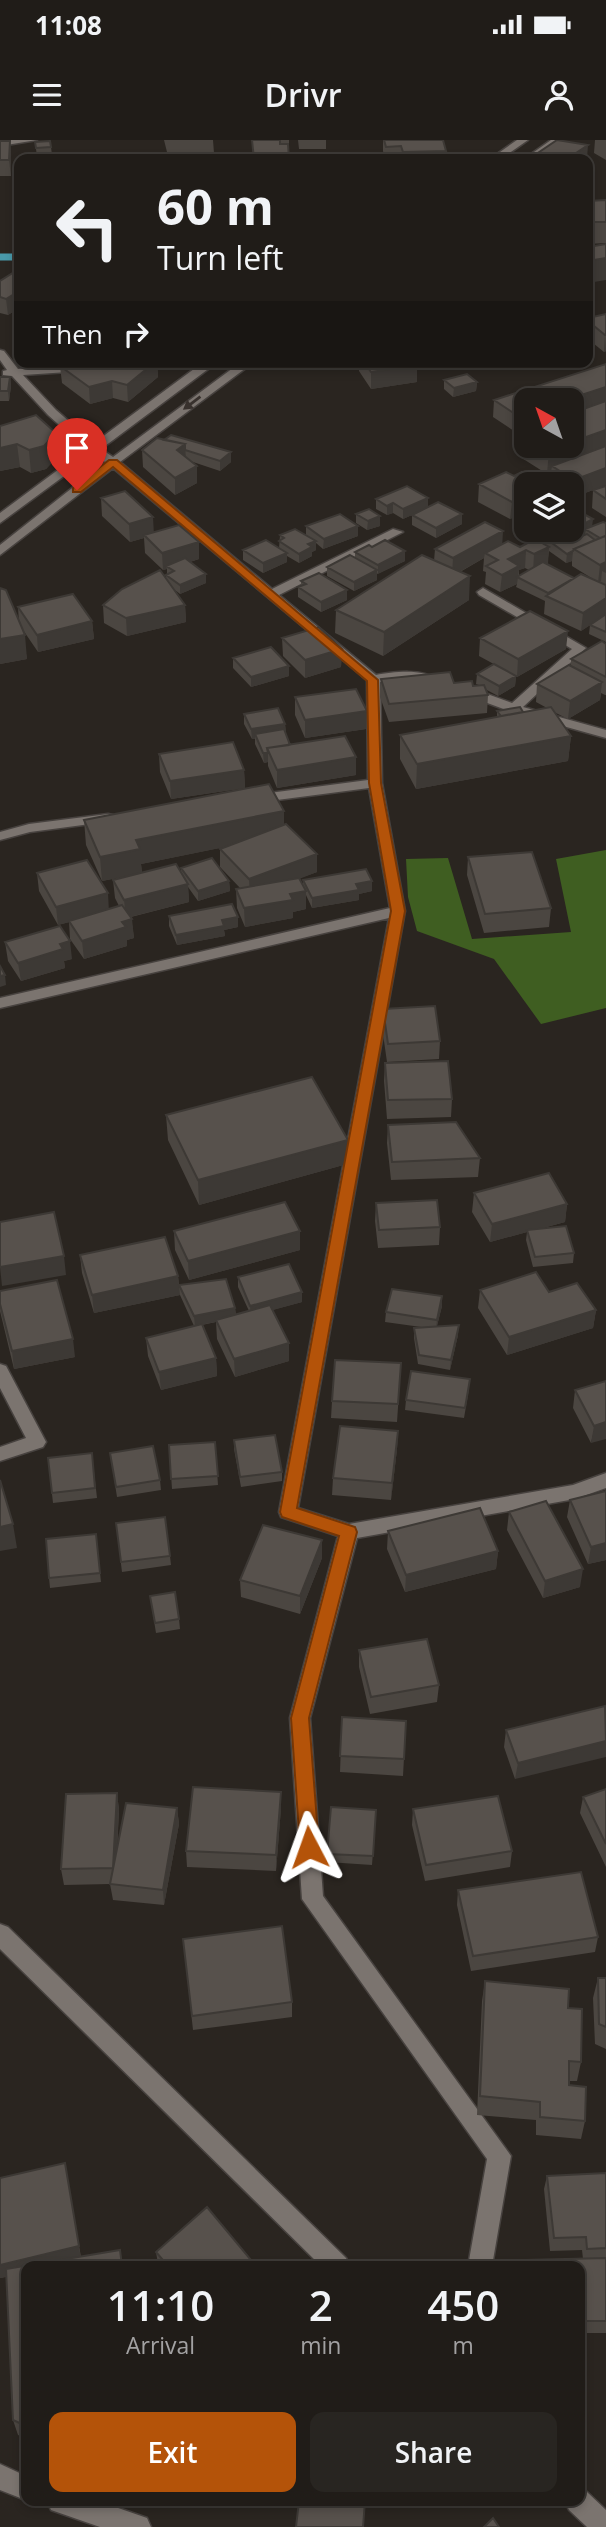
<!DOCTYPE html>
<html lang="en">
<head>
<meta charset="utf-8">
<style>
  body { margin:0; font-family:"Open Sans",sans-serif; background:#282521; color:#f1f3f6; height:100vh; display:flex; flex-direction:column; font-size:26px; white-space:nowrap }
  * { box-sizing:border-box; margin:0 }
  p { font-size:23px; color:#a2a1a2 }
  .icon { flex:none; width:38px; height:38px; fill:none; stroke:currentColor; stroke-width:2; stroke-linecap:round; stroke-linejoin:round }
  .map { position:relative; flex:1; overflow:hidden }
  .drawer { position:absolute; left:21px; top:2121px; width:564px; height:245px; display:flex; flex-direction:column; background:#201c18; border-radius:14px; box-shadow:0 4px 10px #0003,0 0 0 2px #3d3a37 }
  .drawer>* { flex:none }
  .guide { position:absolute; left:14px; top:14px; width:579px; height:214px; border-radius:14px; box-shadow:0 4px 10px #0003,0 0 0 2px #3d3a37; background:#201c18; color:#f1f3f6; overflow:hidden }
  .needle { width:46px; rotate:320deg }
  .controls { position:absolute; left:514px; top:248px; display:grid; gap:14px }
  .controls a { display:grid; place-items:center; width:70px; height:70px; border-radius:14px; background:#201c18; box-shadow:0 4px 10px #0003,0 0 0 2px #3d3a37; font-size:35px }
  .pin { position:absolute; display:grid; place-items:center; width:60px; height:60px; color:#fff; margin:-72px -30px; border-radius:50% 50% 50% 0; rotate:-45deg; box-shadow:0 0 7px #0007 }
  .pin .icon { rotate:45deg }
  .me { position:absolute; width:77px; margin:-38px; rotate:356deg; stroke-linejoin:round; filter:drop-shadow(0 0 5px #0008) }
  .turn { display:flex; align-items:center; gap:24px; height:147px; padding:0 28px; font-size:32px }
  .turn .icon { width:91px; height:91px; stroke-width:2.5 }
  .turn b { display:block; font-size:49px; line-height:60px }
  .then { display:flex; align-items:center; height:66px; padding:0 28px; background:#0003; gap:14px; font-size:26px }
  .eta { display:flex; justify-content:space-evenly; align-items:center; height:119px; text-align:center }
  .eta b { font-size:42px; font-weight:600; line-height:49px }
  .action { display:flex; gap:14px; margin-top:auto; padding:14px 28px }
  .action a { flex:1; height:80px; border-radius:14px; background:#b45309; color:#fff; font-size:28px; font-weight:600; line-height:80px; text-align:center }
  .action a+a { background:#282521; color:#f1f3f6 }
  .status { display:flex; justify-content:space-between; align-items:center; height:49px; padding:0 35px; background:#201c18; direction:ltr }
  .status svg { height:19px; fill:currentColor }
  header { display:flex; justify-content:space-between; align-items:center; height:91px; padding:0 28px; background:#201c18; font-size:32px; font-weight:600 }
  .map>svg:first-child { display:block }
  .forest { fill:#3f5e21 }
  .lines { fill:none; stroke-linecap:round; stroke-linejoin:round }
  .stream { stroke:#4999a9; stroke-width:7 }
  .minor-casing { stroke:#47423f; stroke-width:3 }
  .minor { fill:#7b746f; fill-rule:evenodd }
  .wall { fill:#4b4641; fill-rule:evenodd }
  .shaded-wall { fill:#3d3935 }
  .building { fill:#57514c; stroke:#3d3935; stroke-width:2 }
  .oneway { fill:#38312d }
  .route { fill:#b45309; stroke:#753606; stroke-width:2 }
</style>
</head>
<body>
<div class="status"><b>11:08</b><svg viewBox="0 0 49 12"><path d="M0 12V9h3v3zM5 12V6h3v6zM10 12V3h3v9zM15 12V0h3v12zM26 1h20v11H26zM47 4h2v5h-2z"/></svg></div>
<header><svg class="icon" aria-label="menu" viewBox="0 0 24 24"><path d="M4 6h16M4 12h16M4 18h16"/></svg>Drivr<svg class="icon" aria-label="person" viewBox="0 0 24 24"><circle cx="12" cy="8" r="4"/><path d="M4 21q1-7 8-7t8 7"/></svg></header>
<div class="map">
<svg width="606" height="2387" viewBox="0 0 606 2387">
  <rect width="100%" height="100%" fill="#2a2520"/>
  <!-- forest -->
  <path class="forest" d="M606,710V868L541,884L494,819L417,791L408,757L406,719L448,718L472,799L571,792L556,719Z"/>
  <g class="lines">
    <!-- stream -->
    <path class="stream" d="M0,117H19"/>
    <defs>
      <path id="minor" d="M0,0H37L0,6Z
        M517,0H528L501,19H490Z
        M551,0H562L535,19H524Z
        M0,210L4,211L18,229L87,226V230L83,231L23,235L56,270L94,303L198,226L194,222H349L344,225L246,228L120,322L272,449L393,389L403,392L279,455L376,535C394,532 423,528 438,540L431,544L397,539L380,542L382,643L405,771L298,1368L349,1384L573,1345L606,1333V1348L575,1359L357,1398L310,1578L323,1756L511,2016L492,2126H468L487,2019L302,1759L290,1578L338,1396L281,1377L279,1372L389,778L0,868V858L390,768L369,648L254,663L247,659L254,655L368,640L367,540L113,328L0,415V405L105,322L94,314L0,383V373L86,309L48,275L12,236L3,235V231L7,230L0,220ZM211,227L233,228L113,317L101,309Z
        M190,222L185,225L136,228L131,225L134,222Z
        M483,448L586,508L523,567L606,590V598L509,571L463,554V548L468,547L512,563L572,509L479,455L477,452Z
        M108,674L113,675V681L30,692L0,700V692L29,684Z
        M0,1224L6,1226L46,1302L43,1307L0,1321V1307L26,1298L0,1248Z
        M0,1784L8,1787L346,2118L350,2126H321L0,1809Z
        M0,2324L26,2336L28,2361L0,2350Z
        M579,2349L587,2352L606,2370V2387H587L569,2370L565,2361H579Z
        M47,2361H98L147,2378L151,2387H100L51,2370Z"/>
    </defs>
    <!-- minor casing -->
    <use href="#minor" class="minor-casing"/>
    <!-- minor -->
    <use href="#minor" class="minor"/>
  </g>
  <!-- wall -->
  <path class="wall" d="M164,0H213L214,13L168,16Z
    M252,0H289V10H288L289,19H253Z
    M298,0H326V9H299Z
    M383,0H443L446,11V19H385L383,11Z
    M595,0H606V20L594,13Z
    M0,1H10L11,16V36H0Z
    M35,2L51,7L52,15L37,16Z
    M19,47V114H15L14,98Z
    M606,60V103L588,104V61Z
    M19,129V168L8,175L0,173V141Z
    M606,174V211L604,212L588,199V178Z
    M91,222H157L158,237L128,262L113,258L90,264L62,243L60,226Z
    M359,222H415L417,242L371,249L359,231Z
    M606,224V345L572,358V345H552L550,344L551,332L547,334L517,315L519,292L517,293L493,277L494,260ZM527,261L572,306H527Z
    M0,237H10L11,246L9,261H0Z
    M444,240L477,242L476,251L453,257L444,249Z
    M0,286L58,316L46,329L31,333L20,327L0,331Z
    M157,298L231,322L220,331L190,321L197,326V343L175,355L143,327L142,310Z
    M514,336L540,342V345H527V365L526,366L525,372L510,379L478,362L479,344Z
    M606,346V377L592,368L593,350Z
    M101,358L154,392L199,402V419L190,422L206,434V443L180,454L175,450L185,465L186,482L127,496L104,483L103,465L166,438V435L167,434V429L163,430L145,413L144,398L130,402L102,376Z
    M428,358V368L462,384L436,398L412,385V375L425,369L403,379L393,373L387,375L376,369V359Z
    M356,374L380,376V386L367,390L356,383Z
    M572,376L592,386L606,383V502L589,494L590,485L581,491L544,474L545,461L516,447L517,444L500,452L485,444L486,432L483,431L484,418L460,432L469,460L383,516L335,493L336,470L434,421L435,409L502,404L520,407L537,400V392L576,398L585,395V392L581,394L572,390ZM549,411L566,423L572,421V426L593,439L574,438L547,425ZM525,428L529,430L519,436V430Z
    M306,386H358V396L323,409L316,403V410L312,412V416L299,423L287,416V422L263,433L243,420V410L279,408L280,395H306Z
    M372,407L405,411V421L377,434V440L354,451L327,436V427L355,418V412Z
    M301,441L347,460L321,472L298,457V447L301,446Z
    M0,448L19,483L18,467L92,481L94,499L38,512L21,487L27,519L0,524Z
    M282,498L342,509L341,527L305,538L283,516Z
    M480,498L566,509L517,537L516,536L515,546L498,556L485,549L488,555L487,573L389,582L380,557L381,539L454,543L473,546L479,545L476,544L477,534L503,529L479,516Z
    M606,504V555H605L601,553L600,560L568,579L554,572L571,596L568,621L416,649L400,619V595L497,577V571L523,572L547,568L536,562L537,544L571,525V519Z
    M233,518L289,526V536L251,547L233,528Z
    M295,557L367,571L366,589L305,598L295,575Z
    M244,574L285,584L286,594L290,605L356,635L277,648L268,626V622L264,623L255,604V599H252L244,584Z
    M159,614L244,630L245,648L171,659L160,632Z
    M84,680L284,685L317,732L300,738L303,746V740L372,741V751L359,754V760L312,768L306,755V769L293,772V778L245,787L237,768L236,749H241L220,727V709L224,707L141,724L142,733L102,741L86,705Z
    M468,717L551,768L549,787L484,793L467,735Z
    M181,728L229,741L230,751L198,761L188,747L189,762L131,777L134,798L127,800V806L84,819L70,799L69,782L58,785L39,751L37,733L109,769L119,766L115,758L113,740L181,732Z
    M169,776L238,787L224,790L225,796L177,805L169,786Z
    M5,802L72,819L64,821L65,828L21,841L8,821Z
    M383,869L440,901L439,919L387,922L382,887Z
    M385,923L452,959L451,977L387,979L384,941Z
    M166,975L347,1024L199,1065L168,1000Z
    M388,985L480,1018L478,1037L391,1040L387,1003Z
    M474,1053L567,1064L565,1082L543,1088L574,1113L573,1123L533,1127L526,1100L527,1092L490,1102L472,1072Z
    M376,1063L440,1087L439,1105L378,1108L375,1081Z
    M174,1091H300V1110L189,1140L175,1110Z
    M80,1115L178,1136L179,1145L235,1168L236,1175L249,1171L238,1147V1137L302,1162L272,1170L289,1221L235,1237L217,1199L216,1182L202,1185L216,1218L217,1236L161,1250L148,1216L146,1198L194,1186L180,1155L94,1173L82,1133Z
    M480,1150L596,1170L593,1188L507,1215L478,1168Z
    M0,1151L75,1217L14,1229L0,1171Z
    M442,1166L437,1186L458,1195L450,1230L418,1224L414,1198V1188L421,1187L385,1182L386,1172Z
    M401,1223L397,1282L331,1278L332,1261Z
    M606,1241L591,1303L573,1268L575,1250Z
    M469,1249L464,1278L405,1270L406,1260Z
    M398,1291L397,1309L391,1360L332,1355L333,1338Z
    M234,1300L282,1332V1341L241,1347L234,1309Z
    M215,1302L218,1345L172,1349L169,1305Z
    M92,1313L97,1358L53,1363L48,1318Z
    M110,1313L160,1340L161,1350L117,1357Z
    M606,1351V1420L588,1424L567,1377L570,1360Z
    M509,1372L580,1447L543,1458L507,1390Z
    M116,1383L170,1416L171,1425L122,1432Z
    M388,1391L498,1411L496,1429L405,1452L387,1409Z
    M96,1394L101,1442L50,1448L49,1438Z
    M322,1400V1418L300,1474L241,1457L240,1440Z
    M150,1456L179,1479L180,1489L156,1493Z
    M359,1510L439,1545L437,1562L370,1574L359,1527Z
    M605,1566L515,1639L504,1607L506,1590Z
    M342,1577L406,1581L403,1636L340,1632Z
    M606,1649V1727L580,1673L583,1657Z
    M281,1652V1668L276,1731L187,1727L186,1711Z
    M117,1653L119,1670L117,1712L177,1668L179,1684L164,1765L113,1760L110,1744L64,1745L61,1729Z
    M413,1669L512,1711L510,1727L425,1741L412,1685Z
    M376,1670L372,1725L327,1722V1714Z
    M458,1750L598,1797L595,1812L471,1831L457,1765Z
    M183,1799L292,1862V1877L193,1890Z
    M598,1838H606V1909L595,1904L593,1858Z
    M485,1841L568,1868L581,1922L577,1941H569V1945L585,1981L581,1999L536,1995V1980L477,1975L482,1861Z
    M65,2023L81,2117L120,2110L123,2126H26V2298L18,2295L13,2280L6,2137L0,2138V2038Z
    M606,2033V2193H579V2126H525L526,2120L583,2119L582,2110L550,2111L544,2049L547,2036Z
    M156,2112L256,2126H160L158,2124Z"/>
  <!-- shaded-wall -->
  <path class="shaded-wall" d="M10,1L11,16V36L9,20Z
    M588,5L587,19H567Z
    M606,118V140L588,143V121Z
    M19,151V168L8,175L6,159Z
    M605,195L606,211L604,212Z
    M155,222H157L158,237L128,262L127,245Z
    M417,225V242L371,249V232Z
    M10,237L11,246L9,261L8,251Z
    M112,241L113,258L90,264L89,247Z
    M477,242L476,251L453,257L454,248Z
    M606,247V263L572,274V261H563Z
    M527,273V290L517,293L518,276Z
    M606,290V312L552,326L551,332L547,334L549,311L562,306H572V302Z
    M56,293L58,316L46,329L31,333L29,310Z
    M17,304L20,327L0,331V308Z
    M185,304L186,321L177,310Z
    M231,312V322L220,331V321Z
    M197,326V343L175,355V338Z
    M606,328V345L572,358L574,340Z
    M527,348V365L526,366L525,372L510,379L512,362L520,351Z
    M428,358V368L403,379V369Z
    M393,363V373L387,375V366Z
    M462,374V384L436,398V388Z
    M380,376V386L367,390L368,381Z
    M153,377L154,395H144V398L130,402L129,384Z
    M593,379L592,388L585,389V392L581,394L582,385Z
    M358,386V396L323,409L324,399Z
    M503,391L502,409L485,413L484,418L452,436L453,418Z
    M316,401V410L312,412V416L299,423V414L308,404Z
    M199,402V419L170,428L166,426L167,429L163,430L162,413Z
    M549,407L548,424L533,432L534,414Z
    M526,410L525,428L519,430L517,444L500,452L502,435L508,419Z
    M405,411V421L378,434V425Z
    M573,411L572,421L566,423L567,414Z
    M287,413V422L263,433V423Z
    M606,422V433L602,431L601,441L598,443L600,425Z
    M377,430V440L354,451V442Z
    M206,434V443L180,454V445Z
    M470,436L469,460L383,516L384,492Z
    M347,450V460L321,472V462Z
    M606,458V475L581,491L583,473Z
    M185,465L186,482L127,496L126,478Z
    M92,481L94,499L38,512L37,495Z
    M568,491L566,509L517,537L518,519Z
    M25,495L27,519L0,524V499Z
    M342,509L341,527L305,538V520Z
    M289,526V536L251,547V537Z
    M516,536L515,546L498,556L499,546Z
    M602,542L600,560L568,579L570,561Z
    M367,571L366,589L305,598V580Z
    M285,584L286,594H255V599H252L251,589Z
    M571,596L568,621L416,649L417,624Z
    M263,613H268V622L264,623Z
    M356,617V635L277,648V630Z
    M244,630L245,648L171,659L170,641Z
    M284,671V695L141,724L142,733L102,741L100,717L136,700Z
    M317,714V732L250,758L249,739Z
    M229,741L230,751L198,761V751Z
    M372,741V751L359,754V760L312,768V758L356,744Z
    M188,744L189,762L126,778L124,760Z
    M306,751V769L293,772V778L245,787L244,768L290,754Z
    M108,753L109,772L58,785L56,767Z
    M238,777V787L224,790L225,796L177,805L176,795L222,780Z
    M132,779L134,798L127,800V806L84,819L82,801L122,782Z
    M70,801L72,819L64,821L65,828L21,841L18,823L60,804Z
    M5,835L6,845L0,847V836Z
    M348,1000L347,1024L199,1065L198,1040Z
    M567,1064L565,1082L528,1092L527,1090V1092L490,1102L492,1084Z
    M300,1091V1110L189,1140L188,1121Z
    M64,1116L66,1135L2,1146L0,1127Z
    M178,1136L180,1155L94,1173L92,1155Z
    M302,1152V1162L251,1176L250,1166Z
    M442,1156V1166L436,1189L437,1180Z
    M235,1168L236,1178L195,1186L194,1176Z
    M596,1170L593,1188L507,1215L509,1197Z
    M459,1185L458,1195L450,1230L451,1220Z
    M73,1199L75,1217L14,1229L12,1211Z
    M289,1203V1221L235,1237L234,1219Z
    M216,1218L217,1236L161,1250L159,1232Z
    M606,1282V1299L591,1303L594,1286Z
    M398,1291L397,1309L391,1360L392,1343Z
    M13,1384L17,1408L0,1411V1387Z
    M322,1400V1418L300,1474V1456Z
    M606,1403V1420L588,1424L591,1407Z
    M498,1411L496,1429L405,1452L406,1435Z
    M583,1429L580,1447L543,1458L545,1441Z
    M606,1601V1617L515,1639L518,1623Z
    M281,1652V1668L276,1731V1715Z
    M117,1653L119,1670L115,1744L113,1728Z
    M177,1668L179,1684L164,1765L163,1750Z
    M65,2023L81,2119L0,2138V2125Z"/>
  <!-- building -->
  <path class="building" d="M252,0H280V4H288L289,19H254Z
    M384,0H443L446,11L403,12L401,6L386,7Z
    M557,0L588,5L567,19H529Z
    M0,1H10L9,20H0Z
    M50,1L51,7L36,8L35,2Z
    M18,47H19V98H14Z
    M606,60V82H588V61Z
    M606,104V118L588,121V107Z
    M19,129V151L6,159L0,157V141Z
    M606,174V195H605L588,181V178Z
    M91,222H155L127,245L112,241L89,247L60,226Z
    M364,222H415L417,225L371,232Z
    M606,224V247L563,261H527V273L518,276L494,260Z
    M467,234L477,242L454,248L444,240Z
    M0,237H10L8,251H0Z
    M606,261V290L572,302V273Z
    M36,275L56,293L44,306L29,310L17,304L0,308V286Z
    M527,289V297L519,292Z
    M171,295L231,312L220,321L185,310V304L164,300Z
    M157,298L185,304L177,310L197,326L175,338L142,310Z
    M542,306H562L549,311Z
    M606,306V328L574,340L552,326Z
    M506,332L514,336L522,332L540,342L534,345H527V348L520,351L526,355L512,362L479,344Z
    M407,346L428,358L403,369L393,363L387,366L376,359Z
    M606,346V359L593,350Z
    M125,351L153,377L129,384L101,358Z
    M438,362L462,374L436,388L412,375Z
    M369,369L380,376L368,381L356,374Z
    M580,372L593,379L582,385L572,380V376Z
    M340,374L358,386L324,399L306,386Z
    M485,382L503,391L453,418L435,409Z
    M603,382L606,383V396L600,398L585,389Z
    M179,385L199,402L162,413L144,395Z
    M295,389L316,401L308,404L312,407L299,414L279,401L284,398L280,395Z
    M542,390H566L576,398L587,394L595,400L574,409L573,411L567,414L537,392Z
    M605,396H606V422L600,425L574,409Z
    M535,399L549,407L534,414L526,410L508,419L519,426L502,435L486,426L498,420L485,413L508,401L520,407Z
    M266,400L287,413L263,423L243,410Z
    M385,400L405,411L378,425L355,412L369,405L372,407Z
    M350,415L377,430L354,442L327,427Z
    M422,415L470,436L384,492L336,470Z
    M185,418L206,434L180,445L166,435L174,431L166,426Z
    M543,422L574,438L548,453L517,437Z
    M160,430L185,465L126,478L103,465L122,449Z
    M319,433L347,450L321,462L298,447L306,444L301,441Z
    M581,434L606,445V458L583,473L546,456Z
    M0,448L6,450L25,495L0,499Z
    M73,454L92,481L37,495L18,467Z
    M530,471L568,491L518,519L480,498Z
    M606,474V492L590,485Z
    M319,487L342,509L305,520L282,498Z
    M602,501L606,504V537L571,519Z
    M271,507L289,526L251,537L233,518Z
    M494,524L516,536L499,546L477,534Z
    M569,525L602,542L570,561L537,544Z
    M450,532L454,543L472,541L473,546L484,545L488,555L389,564L381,539Z
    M356,549L367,571L305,580L295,557Z
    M520,567L523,572L501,576L497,571Z
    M551,567L571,596L417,624L400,595Z
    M278,568L285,584L251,589L244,574Z
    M284,589L290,605L267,608L268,613H263L255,594Z
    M345,596L356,617L277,630L267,608Z
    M233,602L244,630L170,641L159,614Z
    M269,644L284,671L136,700L140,709L100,717L84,680Z
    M286,684L317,714L249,739L220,709Z
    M532,712L551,768L485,774L468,717Z
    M212,718L229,741L198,751L181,728Z
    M87,720L108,753L56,767L37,733Z
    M176,724L188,744L124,760L113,740Z
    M366,729L372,741L356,744L359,750L312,758L303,740Z
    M299,738L306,751L290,754L293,760L244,768L236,749Z
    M232,764L238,777L222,780L224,786L176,795L169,776Z
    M122,765L132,779L122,782L126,787L82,801L69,781Z
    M60,786L70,801L60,804L63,809L18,823L5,802Z
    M0,826L5,835L0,836Z
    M435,866L440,901L388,904L383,869Z
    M448,921L452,959L388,960L385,923Z
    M312,937L348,1000L198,1040L166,975Z
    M456,982L480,1018L392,1022L388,985Z
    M549,1033L567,1064L492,1084L474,1053Z
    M437,1060L440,1087L379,1090L376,1063Z
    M285,1062L300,1091L188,1121L174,1091Z
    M54,1072L64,1116L0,1127V1082Z
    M566,1086L574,1113L535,1117L527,1090Z
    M165,1097L178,1136L92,1155L80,1115Z
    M289,1124L302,1152L250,1166L238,1137Z
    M536,1132L549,1152L577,1143L596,1170L509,1197L480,1150Z
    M226,1139L235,1168L194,1176L179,1145Z
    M57,1140L73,1199L12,1211L0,1164V1151Z
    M392,1149L442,1156L437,1180L386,1172Z
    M270,1165L289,1203L234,1219L216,1180Z
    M202,1184L216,1218L159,1232L146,1198Z
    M459,1185L451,1220L419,1215L414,1188Z
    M335,1220L401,1223L398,1264L332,1261Z
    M411,1231L470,1239L465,1268L406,1260Z
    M606,1241V1282L594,1286L575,1250Z
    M340,1286L398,1291L392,1343L333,1338Z
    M275,1295L282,1332L240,1337L234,1300Z
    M215,1302L218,1336L171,1339L169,1305Z
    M153,1306L160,1340L116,1347L110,1313Z
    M92,1313L95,1348L52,1353L48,1318Z
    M0,1340L13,1384L0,1387Z
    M606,1351V1403L591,1407L570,1360Z
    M546,1361L583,1429L545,1441L509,1372Z
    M480,1368L498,1411L406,1435L388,1391Z
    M165,1377L170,1416L121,1422L116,1383Z
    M263,1385L322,1400L300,1456L240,1440Z
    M96,1394L100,1433L49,1438L46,1399Z
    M175,1452L179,1479L155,1483L150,1456Z
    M427,1499L439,1545L371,1557L359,1510Z
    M605,1566L606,1601L518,1623L506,1590Z
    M342,1577L406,1581L404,1619L340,1616Z
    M193,1647L281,1652L276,1715L186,1711Z
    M606,1649V1704L583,1657Z
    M117,1653L113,1728L61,1729L66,1654Z
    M498,1656L512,1711L426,1725L413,1669Z
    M126,1663L177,1668L163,1750L110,1744Z
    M331,1667L376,1670L373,1716L327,1714Z
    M581,1732L598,1797L473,1816L458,1750Z
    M282,1786L292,1862L192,1876L183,1799Z
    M598,1838H606V1887L599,1884Z
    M485,1841L569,1849L568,1868L582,1869L581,1922L569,1921V1945L586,1947L585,1981L540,1977V1962L480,1956Z
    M65,2023L79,2106L0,2125V2038Z
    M606,2033V2108L587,2109L586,2097L554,2098L547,2036Z
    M207,2067L256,2126H168L156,2112Z
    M120,2110L122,2126H26V2286L13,2280L6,2129Z
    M606,2118V2181H579V2126H527L526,2120Z
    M299,2361H365L363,2387H296Z
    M493,2378L499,2387H484Z"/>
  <!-- one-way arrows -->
  <defs><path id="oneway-solid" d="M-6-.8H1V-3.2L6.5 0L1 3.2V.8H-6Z" transform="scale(1.75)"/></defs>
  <use class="oneway" href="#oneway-solid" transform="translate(192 263) rotate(143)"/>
  <!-- route -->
  <path class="route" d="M109,320H117L378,540L381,643L405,771L297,1368L355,1387L357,1392L309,1578L319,1707L316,1714L309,1716L303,1714L300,1707L291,1578L339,1396L282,1377L280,1372L391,771L369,643L367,541L113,327L81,352H73V348Z"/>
</svg>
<div class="controls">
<a><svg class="needle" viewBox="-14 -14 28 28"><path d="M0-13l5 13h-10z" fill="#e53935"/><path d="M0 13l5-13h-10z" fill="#a2a1a2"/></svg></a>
<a><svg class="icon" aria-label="layers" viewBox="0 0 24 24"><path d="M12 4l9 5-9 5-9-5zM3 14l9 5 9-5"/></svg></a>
</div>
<div class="pin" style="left:77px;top:350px;background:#d93025"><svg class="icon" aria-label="arrive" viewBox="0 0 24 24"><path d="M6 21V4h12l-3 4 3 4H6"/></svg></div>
<svg class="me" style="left:309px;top:1707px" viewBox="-20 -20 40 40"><path d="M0-17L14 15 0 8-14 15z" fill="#b45309" stroke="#fff" stroke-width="4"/></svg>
<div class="guide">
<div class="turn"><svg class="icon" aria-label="left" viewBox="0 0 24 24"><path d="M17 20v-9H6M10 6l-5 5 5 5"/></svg><div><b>60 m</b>Turn left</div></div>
<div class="then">Then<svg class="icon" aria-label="right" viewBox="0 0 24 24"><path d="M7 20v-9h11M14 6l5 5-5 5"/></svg></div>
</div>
<section class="drawer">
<div class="eta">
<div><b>11:10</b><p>Arrival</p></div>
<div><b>2</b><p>min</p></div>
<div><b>450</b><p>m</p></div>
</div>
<div class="action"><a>Exit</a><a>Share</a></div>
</section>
</div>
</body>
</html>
